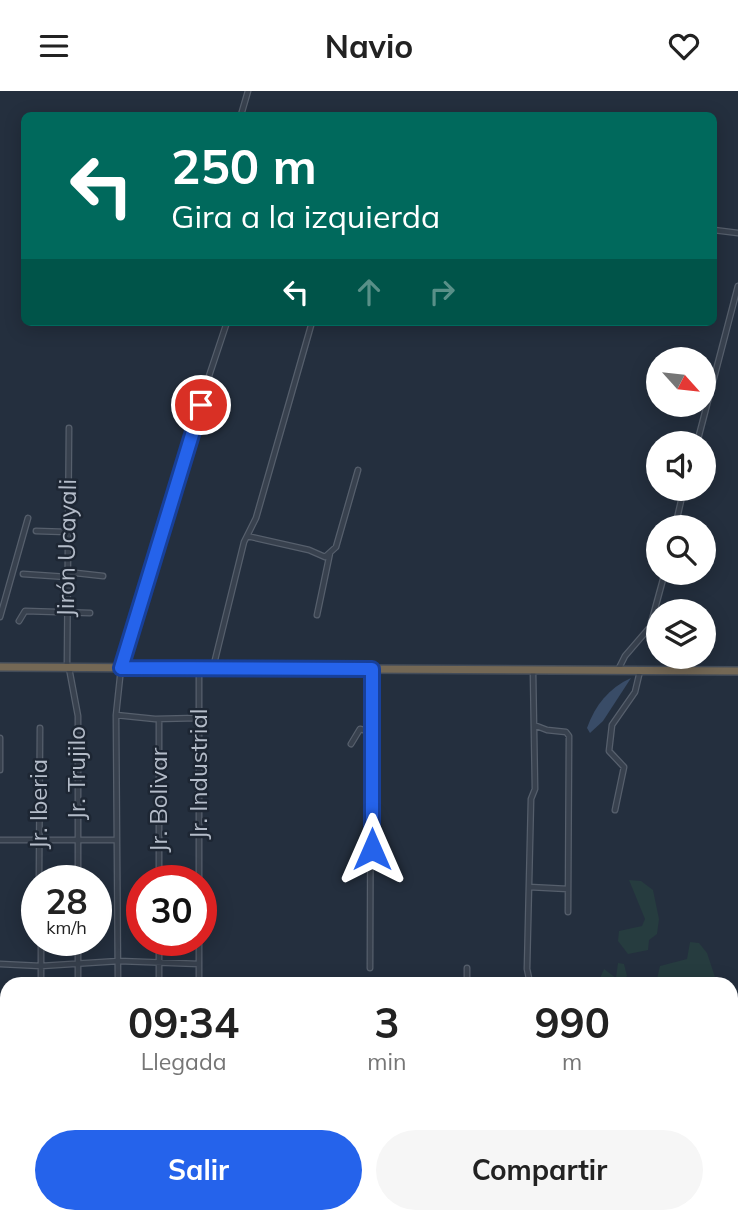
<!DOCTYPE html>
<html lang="es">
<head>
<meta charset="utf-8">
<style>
  body { margin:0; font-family:Mulish,sans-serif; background:#f6f6f6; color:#222; height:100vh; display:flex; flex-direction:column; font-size:26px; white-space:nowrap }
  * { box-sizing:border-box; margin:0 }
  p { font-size:23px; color:#767676 }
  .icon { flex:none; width:38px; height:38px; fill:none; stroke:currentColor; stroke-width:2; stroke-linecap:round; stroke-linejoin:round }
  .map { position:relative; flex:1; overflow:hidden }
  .details { position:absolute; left:0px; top:886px; width:738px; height:247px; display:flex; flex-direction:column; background:#fff; border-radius:21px 21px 0 0; box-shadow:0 4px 18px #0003 }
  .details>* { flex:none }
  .banner { position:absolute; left:21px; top:21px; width:696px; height:214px; border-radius:10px; box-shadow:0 4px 18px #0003; background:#00695c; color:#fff; overflow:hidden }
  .needle { width:46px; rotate:117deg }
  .controls { position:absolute; left:646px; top:256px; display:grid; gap:14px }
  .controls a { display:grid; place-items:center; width:70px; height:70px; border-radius:50%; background:#fff; box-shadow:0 4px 18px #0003; font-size:35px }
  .speed { position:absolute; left:21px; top:774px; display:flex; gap:14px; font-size:35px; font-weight:700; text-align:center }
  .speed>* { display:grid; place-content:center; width:91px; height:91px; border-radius:50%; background:#fff; box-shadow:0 4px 18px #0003; line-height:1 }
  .speed small { font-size:18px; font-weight:400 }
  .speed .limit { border:10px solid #d22; background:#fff; color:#111 }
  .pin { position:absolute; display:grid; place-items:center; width:60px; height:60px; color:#fff; margin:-30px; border:4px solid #fff; border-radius:50%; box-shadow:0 2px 7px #0007 }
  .me { position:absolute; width:77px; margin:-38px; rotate:0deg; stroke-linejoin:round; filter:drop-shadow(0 0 5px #0008) }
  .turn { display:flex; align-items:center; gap:24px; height:147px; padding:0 35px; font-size:32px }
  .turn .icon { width:91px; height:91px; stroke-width:2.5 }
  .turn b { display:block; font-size:49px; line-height:60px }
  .lanes { display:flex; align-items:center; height:66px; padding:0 35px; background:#0003; justify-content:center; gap:35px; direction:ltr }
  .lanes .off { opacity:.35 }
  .eta { display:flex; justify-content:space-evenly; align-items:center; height:119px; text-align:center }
  .eta b { font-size:42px; font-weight:700; line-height:49px }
  .primary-button { display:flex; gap:14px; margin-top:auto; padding:14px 35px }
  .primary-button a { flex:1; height:80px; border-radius:42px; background:#2563eb; color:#fff; font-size:28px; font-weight:700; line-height:80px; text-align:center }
  .primary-button a+a { background:#f6f6f6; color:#222 }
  header { display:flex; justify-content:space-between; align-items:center; height:91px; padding:0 35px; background:#fff; font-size:32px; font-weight:700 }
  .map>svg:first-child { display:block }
  .green { fill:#263c3f }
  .water { fill:#394c67 }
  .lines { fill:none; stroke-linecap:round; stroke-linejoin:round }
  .stream { stroke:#394c67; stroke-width:2 }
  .minor-casing { stroke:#565f6c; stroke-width:7 }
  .highway-casing { stroke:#434c59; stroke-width:10 }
  .minor { stroke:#38414e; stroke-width:4.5 }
  .highway { stroke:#746855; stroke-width:7 }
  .route-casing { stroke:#184099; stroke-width:18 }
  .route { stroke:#2563eb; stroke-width:12 }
  .labels { text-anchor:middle; stroke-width:5; stroke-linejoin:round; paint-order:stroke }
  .street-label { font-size:24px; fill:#b4bcc9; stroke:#1d2633 }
</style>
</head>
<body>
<header><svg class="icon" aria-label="menu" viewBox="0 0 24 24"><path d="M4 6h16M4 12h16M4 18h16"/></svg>Navio<svg class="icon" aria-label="heart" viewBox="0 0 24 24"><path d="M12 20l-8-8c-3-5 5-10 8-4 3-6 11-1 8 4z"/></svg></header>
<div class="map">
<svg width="738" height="1131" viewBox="0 0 738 1131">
  <rect width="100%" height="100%" fill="#242f3e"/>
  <!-- green -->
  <path class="green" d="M629,789L641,790L653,799L659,828L657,843L649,849L648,859L628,863L618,850L619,840L642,835L645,828Z
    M690,851L699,852L707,862L717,892H656L660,875L687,868Z
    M618,872L624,873L627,885L621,892H598L604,878L616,887Z"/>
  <!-- water -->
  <path class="water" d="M631,587L603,630L590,642L587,637C595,614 609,597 631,587Z"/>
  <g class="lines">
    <!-- stream -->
    <path class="stream" d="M732,1046L738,1047"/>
    <defs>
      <path id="minor" d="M241,24L248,0
        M714,139L738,142
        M697,352L738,195
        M675,436L684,397
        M36,440L67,441
        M247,445L309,459L325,466L336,456L358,379
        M67,481L103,485
        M23,483L67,486
        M317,524L330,462
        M0,526L28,427
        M19,530L25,520L90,522
        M67,576L69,337
        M69,577L78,625V789
        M213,577L244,451L256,427L312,231
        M618,579L625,565L650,536L665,481
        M116,624L155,628L198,627
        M159,628V789
        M534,634L547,639L566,641L569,645L568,821
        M0,647V679
        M351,653L360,638L371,641
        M615,719L624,676L609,660L612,634L635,601L640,580
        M0,749H116
        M39,789L40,637
        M199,789V578
        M529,796L568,798
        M41,849V892
        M78,849V892
        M159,849V892
        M199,849V892
        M0,873L41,875L119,870L199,873
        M370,877L371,578
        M118,892L116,624L121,577L149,491L185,357L227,231
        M467,892V877
        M530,892L527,878L531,708L535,698L533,580
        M42,1125V1131
        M201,1125L202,1131
        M305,1125L306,1131
        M400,1125V1131
        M529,1131V1125
        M608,1131L609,1125"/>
      <path id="highway" d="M0,576C246,578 492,579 738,580"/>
    </defs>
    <!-- minor casing -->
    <use href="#minor" class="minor-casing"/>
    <!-- highway casing -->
    <use href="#highway" class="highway-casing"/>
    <!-- minor -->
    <use href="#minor" class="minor"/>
    <!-- highway -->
    <use href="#highway" class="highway"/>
  </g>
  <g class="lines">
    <defs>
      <path id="route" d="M201,314L121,577L372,578V758"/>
    </defs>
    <!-- route casing -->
    <use href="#route" class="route-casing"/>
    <!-- route -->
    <use href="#route" class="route"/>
  </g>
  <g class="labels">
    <!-- street labels -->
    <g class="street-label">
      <text transform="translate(67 457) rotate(-89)" y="8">Jirón Ucayali</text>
      <text transform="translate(77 682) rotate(-90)" y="8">Jr. Trujilo</text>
      <text transform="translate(199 683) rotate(-90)" y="8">Jr. Industrial</text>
      <text transform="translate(159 709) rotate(-90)" y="8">Jr. Bolivar</text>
      <text transform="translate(39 713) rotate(-90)" y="8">Jr. Iberia</text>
    </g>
  </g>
</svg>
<div class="controls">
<a><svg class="needle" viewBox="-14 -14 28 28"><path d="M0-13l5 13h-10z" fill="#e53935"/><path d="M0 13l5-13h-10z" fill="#767676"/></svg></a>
<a><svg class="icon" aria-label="sound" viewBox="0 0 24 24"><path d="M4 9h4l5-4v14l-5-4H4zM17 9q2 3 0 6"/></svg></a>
<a><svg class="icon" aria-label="search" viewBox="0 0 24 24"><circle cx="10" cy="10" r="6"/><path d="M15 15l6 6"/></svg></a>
<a><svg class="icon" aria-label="layers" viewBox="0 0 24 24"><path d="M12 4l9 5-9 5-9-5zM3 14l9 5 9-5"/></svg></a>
</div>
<div class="speed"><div>28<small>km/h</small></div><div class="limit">30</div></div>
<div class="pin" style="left:201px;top:314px;background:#d93025"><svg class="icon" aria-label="arrive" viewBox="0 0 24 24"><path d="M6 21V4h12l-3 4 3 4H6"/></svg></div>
<svg class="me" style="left:372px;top:758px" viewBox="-20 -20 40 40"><path d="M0-17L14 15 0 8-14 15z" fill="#2563eb" stroke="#fff" stroke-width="4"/></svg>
<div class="banner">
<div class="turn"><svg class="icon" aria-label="left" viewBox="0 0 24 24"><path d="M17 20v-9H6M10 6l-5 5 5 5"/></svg><div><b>250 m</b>Gira a la izquierda</div></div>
<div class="lanes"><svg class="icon" aria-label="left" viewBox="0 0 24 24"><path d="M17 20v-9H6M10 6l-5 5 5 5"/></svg><svg class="icon off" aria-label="ahead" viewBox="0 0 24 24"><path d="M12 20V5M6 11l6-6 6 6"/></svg><svg class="icon off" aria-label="right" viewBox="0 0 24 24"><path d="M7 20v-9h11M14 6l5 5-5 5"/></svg></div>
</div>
<section class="details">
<div class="eta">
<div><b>09:34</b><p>Llegada</p></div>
<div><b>3</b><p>min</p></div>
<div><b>990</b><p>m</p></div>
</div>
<div class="primary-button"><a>Salir</a><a>Compartir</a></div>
</section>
</div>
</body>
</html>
